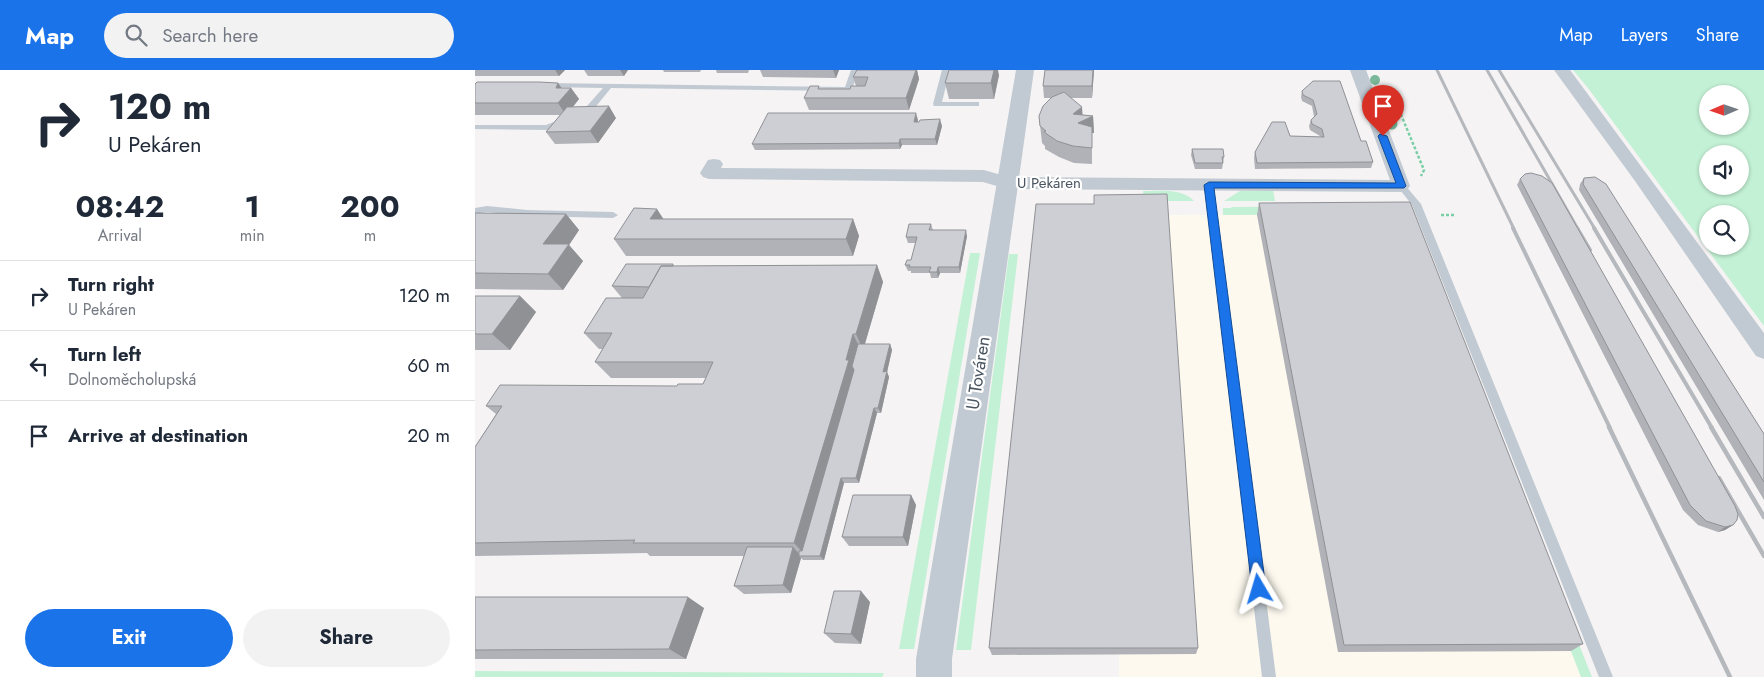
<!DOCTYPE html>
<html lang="en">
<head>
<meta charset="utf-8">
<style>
  body { margin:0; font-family:Jost,sans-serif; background:#f2f2f3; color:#1f2937; height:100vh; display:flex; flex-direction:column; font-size:19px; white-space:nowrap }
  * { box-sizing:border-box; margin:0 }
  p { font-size:16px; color:#747a83 }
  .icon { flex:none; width:28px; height:28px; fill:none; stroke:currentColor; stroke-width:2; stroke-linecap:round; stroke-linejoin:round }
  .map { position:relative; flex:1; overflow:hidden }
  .drawer { display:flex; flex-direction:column; background:#fff; width:475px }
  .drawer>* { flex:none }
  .guide { background:#fff; color:#1f2937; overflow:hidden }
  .needle { width:32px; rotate:268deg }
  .tools { position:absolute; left:1224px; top:15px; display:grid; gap:10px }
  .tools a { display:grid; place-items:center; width:50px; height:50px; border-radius:50%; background:#fff; box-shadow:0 1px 4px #0004; font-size:25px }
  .pin { position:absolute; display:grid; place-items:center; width:42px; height:42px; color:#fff; margin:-51px -21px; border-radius:50% 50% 50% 0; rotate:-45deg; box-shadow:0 0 5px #0007 }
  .pin .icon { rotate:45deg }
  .me { position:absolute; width:55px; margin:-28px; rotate:353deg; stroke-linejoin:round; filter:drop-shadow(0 0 4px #0008) }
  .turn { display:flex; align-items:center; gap:18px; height:105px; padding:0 25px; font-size:22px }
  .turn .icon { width:65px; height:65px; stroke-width:2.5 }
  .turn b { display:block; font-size:35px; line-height:42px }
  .eta { display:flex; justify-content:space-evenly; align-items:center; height:85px; text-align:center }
  .eta b { font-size:30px; font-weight:700; line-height:35px }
  .button { display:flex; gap:10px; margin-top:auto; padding:10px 25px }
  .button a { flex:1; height:58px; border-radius:30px; background:#1a73e8; color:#fff; font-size:20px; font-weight:700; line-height:58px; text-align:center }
  .button a+a { background:#f2f2f3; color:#1f2937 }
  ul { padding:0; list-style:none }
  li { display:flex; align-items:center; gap:15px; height:70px; padding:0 25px; border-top:1px solid #e0e1e3 }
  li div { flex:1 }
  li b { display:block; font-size:19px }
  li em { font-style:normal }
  header { display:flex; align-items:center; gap:30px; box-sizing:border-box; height:70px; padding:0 25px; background:#1a73e8; color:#fff }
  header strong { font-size:24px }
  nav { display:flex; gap:28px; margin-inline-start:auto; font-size:18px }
  .search { width:350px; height:45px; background:#f2f2f3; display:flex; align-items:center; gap:12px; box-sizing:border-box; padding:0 18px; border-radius:28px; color:#747a83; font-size:19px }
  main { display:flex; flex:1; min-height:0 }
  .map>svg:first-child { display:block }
  .commercial { fill:#fdf9ef }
  .green { fill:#c3f1d5; fill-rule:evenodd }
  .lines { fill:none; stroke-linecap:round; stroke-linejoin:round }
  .path { stroke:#7ad0a6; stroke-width:2.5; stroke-dasharray:3 2; stroke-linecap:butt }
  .service { fill:#c1cad2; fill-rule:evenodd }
  .minor { fill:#c1cad2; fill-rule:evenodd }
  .tertiary { fill:#c1cad2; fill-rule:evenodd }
  .rail-far2 { stroke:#b5b8bd; stroke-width:3 }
  .rail-far1 { stroke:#b5b8bd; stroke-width:4 }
  .rail { stroke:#b5b8bd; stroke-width:4.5 }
  .tree { fill:#7bb799 }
  .wall { fill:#b0b2b7 }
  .shaded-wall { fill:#909195 }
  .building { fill:#cdcfd5; stroke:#909195 }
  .route { fill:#1a73e8; stroke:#114b97 }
  .labels { text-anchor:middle; stroke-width:4.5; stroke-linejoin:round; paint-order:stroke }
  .far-street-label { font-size:15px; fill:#4a5661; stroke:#fff }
  .street-label { font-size:18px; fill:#4a5661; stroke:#fff }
</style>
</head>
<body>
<header>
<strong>Map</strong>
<div class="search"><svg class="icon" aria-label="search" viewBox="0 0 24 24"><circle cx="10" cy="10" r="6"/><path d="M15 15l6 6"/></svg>Search here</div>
<nav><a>Map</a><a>Layers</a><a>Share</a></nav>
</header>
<main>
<section class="drawer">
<div class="guide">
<div class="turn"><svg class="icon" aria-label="right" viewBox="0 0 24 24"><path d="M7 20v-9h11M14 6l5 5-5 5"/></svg><div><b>120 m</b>U Pekáren</div></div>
</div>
<div class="eta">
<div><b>08:42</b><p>Arrival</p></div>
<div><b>1</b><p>min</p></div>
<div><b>200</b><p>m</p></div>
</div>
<ul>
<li><svg class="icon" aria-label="right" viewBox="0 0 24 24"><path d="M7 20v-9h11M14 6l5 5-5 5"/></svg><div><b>Turn right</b><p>U Pekáren</p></div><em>120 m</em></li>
<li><svg class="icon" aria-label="left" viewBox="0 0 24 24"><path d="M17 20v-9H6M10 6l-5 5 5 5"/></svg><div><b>Turn left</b><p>Dolnoměcholupská</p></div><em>60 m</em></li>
<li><svg class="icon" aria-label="arrive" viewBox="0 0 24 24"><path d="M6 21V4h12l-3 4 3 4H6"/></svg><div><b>Arrive at destination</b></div><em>20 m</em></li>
</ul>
<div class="button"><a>Exit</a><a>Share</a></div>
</section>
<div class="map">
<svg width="1289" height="607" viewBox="0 0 1289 607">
  <rect width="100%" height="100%" fill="#f5f3f3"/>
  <!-- commercial -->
  <path class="commercial" d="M930,144L1106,607H644V584L692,145Z"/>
  <!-- green -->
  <path class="green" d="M1098,0H1289V256L1113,18ZM1232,24H1265V56H1232ZM1232,84H1265V116H1232ZM1232,144H1265V176H1232Z
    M798,120L800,131H749L765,121Z
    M668,121C684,121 708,118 719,131H669Z
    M935,136L930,144L748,145V138H756L757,137Z
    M495,183H505L439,579H424Z
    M534,184H543L496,580H481Z
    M1072,519H1082L1117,607H1106Z
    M0,601L409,603L407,607H0Z"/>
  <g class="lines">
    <!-- path -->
    <path class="path" d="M922,35L949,100L946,106
      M966,145H979"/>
    <!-- service -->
    <path class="service" d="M376,0H384L377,19L373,21L136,18L118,40L104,46L100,44L112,36L128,18L70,17L66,15L70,13L370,17Z
      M467,0H475L467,32H504V36H459L458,34Z
      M89,48L93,50L92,52L72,60L0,59V55H71Z
      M734,112L738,115L801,607H787L730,115Z
      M926,113L929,114L946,134L1138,607H1124L937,135L922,116Z
      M12,136L52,140L138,142L143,145L138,148L52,146L12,142L0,144V138Z"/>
    <!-- minor -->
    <path class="minor" d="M875,0H891L935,116L932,120L926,122L532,119L508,112L234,109L228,107L225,103L233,90L239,89L245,90L248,94L246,98L509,100L533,107L915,110Z
      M1079,0H1095L1289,263V289L1281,286L1160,111Z"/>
    <!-- tertiary -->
    <path class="tertiary" d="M541,0H559L477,589V607H441V589Z"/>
    <!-- rail-far2 -->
    <path class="rail-far2" d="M962,0L1039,159
      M1012,0L1103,159
      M1024,0L1120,159"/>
    <!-- rail-far1 -->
    <path class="rail-far1" d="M1038,158L1135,358
      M1102,158L1115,180
      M1119,158L1237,358"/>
    <!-- rail -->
    <path class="rail" d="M1134,357L1255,607
      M1236,357L1289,447
      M1244,408L1289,486"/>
  </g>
  <!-- trees -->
  <g class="tree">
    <circle cx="900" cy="10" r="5"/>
    <circle cx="917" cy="54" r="5.5"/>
  </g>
  <!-- wall -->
  <path class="wall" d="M0,0H90L84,6H0Z
    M109,0H153L149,6H113Z
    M188,0H226L225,2H189Z
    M241,0H274L273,3H242Z
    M285,0H364L361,8L288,7Z
    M382,0H442L444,9L434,40H334L329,28L345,19H375L381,16L378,7Z
    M570,0H625H619L617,28H596L607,45L618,46L619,63H617V94L599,93L584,87L570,79V76L567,73L564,46L577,28H569L568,16Z
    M524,5L519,29H474L470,13Z
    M83,13L86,18H96L104,29L98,37L141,48L123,73L80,74L71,62L85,45H0V14Z
    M827,21L886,71L898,92L896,98L780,99L779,88L780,82L815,66L846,67L845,66L835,60L834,56L836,50L839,47L837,36L827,31L826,27Z
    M443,50L442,52L467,56L462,75H427L425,79L280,80L277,74Z
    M717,79L749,87L747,99H720L716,85Z
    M1109,108L1289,364V430L1104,120L1105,114Z
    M1045,109L1258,455L1250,460L1243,462L1223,455L1208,440L1042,115Z
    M784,133L1108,574L1096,581L863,582L782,145Z
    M0,143L91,144L104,160L94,175L108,191L88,220L0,219Z
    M378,149L384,166L378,186H151L139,169Z
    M456,154L458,160L492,166L485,203H465L463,208H456L455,203H436V201H433L430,195L436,190L441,173H433L431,167Z
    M402,195L408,212L390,274H415L417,280L412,302L414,307L406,343H402L384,413H369L349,490H328L326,488L316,523L269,524L259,516L269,486H175L172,483L0,486V377L21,344L11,336L202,316L228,314L231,308H136L120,292L128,279H124L109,263L147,228L137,216L199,196Z
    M0,226H45L61,242L35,280H0Z
    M436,425L441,435L433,476H374L367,467Z
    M0,527L229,538L211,589H0Z
    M395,532L386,574L360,573L349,563Z
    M514,578H723L721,584L517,585Z"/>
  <!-- shaded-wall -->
  <path class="shaded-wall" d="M80,0H90L84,6Z
    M145,0H153L149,6Z
    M358,0H364L361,8Z
    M441,0H442L444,9L434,40L431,28Z
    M519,0H523L524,5L519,29L516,13Z
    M618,0H619L617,28V16Z
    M83,13L91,24L96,18L104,29L91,45L83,33L81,18Z
    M134,36L141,48L123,73L115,61Z
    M607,37L608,51L618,46L619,63H617V94V78L604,70L598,44Z
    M441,43L443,50L441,58L439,52Z
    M465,49L467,56L462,75L460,69Z
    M425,69L427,75L425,79L424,73Z
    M182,139L193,156L175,149Z
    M91,144L104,160L94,175L108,191L88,220L73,204L68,174Z
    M378,149L384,166L378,186L371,169Z
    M491,160L492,166L485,203L484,197Z
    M402,195L408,212L388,280L381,264Z
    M463,197L465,203L463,208L462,202Z
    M45,226L61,242L35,280L17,264Z
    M378,264L386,280L331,486L319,473Z
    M415,274L417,280L412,302L414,307L406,343L403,338L408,302Z
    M399,338L402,343L384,413L381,408Z
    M366,408L369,413L349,490L345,486Z
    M436,425L441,435L433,476L428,467Z
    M1258,455L1250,460L1243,462L1250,457Z
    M318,477L326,486H324L326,488L316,523L308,515Z
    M386,521L395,532L386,574L376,564Z
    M213,527L229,538L211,589L194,579Z"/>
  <!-- building -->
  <path class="building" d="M382,0H441L431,28H329L335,16H344L343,19H375L376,16H390L393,7H378Z
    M474,0H519L516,13H470Z
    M570,0H618L617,16H568Z
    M838,11H865L886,71H891L898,92L782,93L780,82L797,52H810L815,66L849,67L847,59L837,54L836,50L842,44L838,30L828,25L827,21Z
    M2,12H64L83,13L81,18H96L83,33H0V14Z
    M589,22L607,37L598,44L618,46L603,53L617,57V78L598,76L582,71L569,62L571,61L565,56L564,46L568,36L577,27Z
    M134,36L115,61L71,62L92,37Z
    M293,43H441L439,52H444L445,50L465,49L460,69H425L424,73L277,74Z
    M717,79H748L749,87H747L748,93H720Z
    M1056,103L1067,106L1077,113L1260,436L1263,444L1262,450L1258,455L1250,457L1231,451L1215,435L1045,109L1050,104Z
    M1120,107L1131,114L1289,364V412L1108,114L1109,108Z
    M692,124L723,578H514L561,134H619V125Z
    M935,132L1108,574L869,575L784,133Z
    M159,138L182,139L175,149H378L371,169H139Z
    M0,143L91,144L68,174H94L73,204L0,203Z
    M434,154H456L454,160H491L484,197H463L462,202H454L456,197H434L435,195H430L432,190H436L442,167H431Z
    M151,194H198V196H186L174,217L137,216Z
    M402,195L381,264H378L371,290H374L319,473H158L160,470L0,473V377L27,336H11L25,315L202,316L203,314H228L238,292H120L137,263H109L131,228H168L186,196Z
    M0,226H45L17,264H0Z
    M383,274H415L408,302L412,301L403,338H399L381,408H366L345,486H324V481H327L379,300L377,296Z
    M378,425H436L428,467H367Z
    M272,477H318L308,515L259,516Z
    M359,521H386L376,564L349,563Z
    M0,527H213L194,579L0,580Z"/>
  <!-- route -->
  <path class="route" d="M905,64L912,66L931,116L929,118H739L791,519L789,524L784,526L779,524L777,519L729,115L734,112L921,113L903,66Z"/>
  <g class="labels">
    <!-- far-street labels -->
    <g class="far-street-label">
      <text x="574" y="118">U Pekáren</text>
    </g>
    <!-- street labels -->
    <g class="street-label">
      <text transform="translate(503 303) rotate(-81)" y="6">U Továren</text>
    </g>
  </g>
</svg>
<div class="tools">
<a><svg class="needle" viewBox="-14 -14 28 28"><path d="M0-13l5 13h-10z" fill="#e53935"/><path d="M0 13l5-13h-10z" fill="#747a83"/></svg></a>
<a><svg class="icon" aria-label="sound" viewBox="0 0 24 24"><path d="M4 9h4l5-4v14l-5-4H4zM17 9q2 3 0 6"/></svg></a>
<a><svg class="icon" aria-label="search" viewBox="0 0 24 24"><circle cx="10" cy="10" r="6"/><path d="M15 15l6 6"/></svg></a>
</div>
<div class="pin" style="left:908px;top:66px;background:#d93025"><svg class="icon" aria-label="arrive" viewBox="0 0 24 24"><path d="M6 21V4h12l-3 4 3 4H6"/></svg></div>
<svg class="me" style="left:784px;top:519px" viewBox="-20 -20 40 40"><path d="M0-17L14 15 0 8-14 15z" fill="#1a73e8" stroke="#fff" stroke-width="4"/></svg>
</div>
</main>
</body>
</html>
